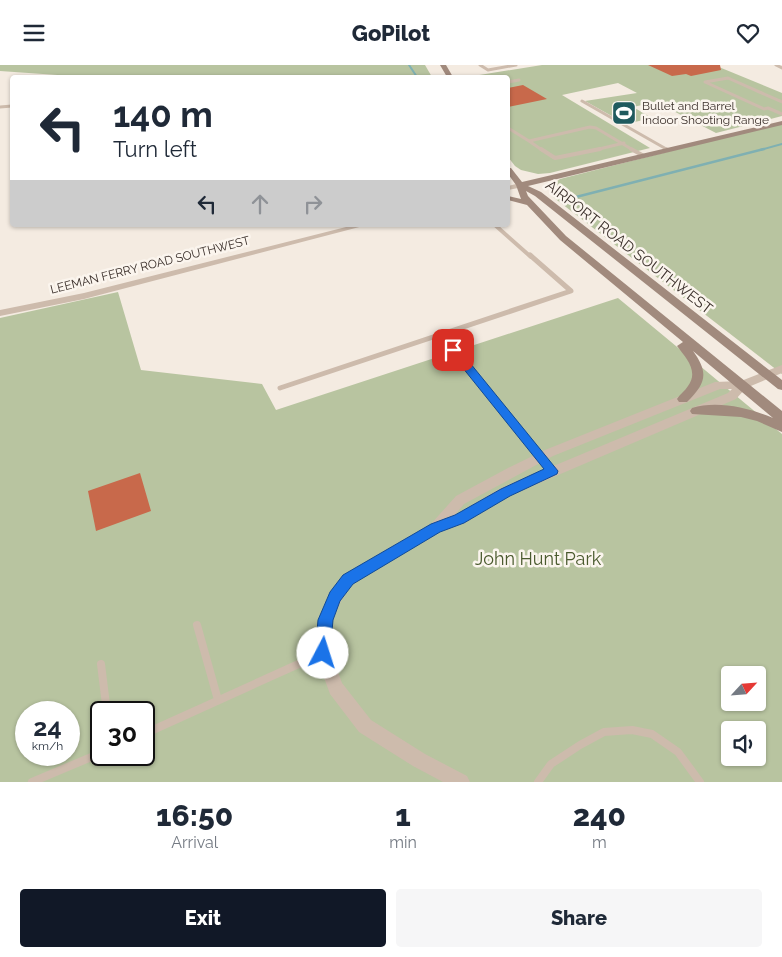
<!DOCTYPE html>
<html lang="en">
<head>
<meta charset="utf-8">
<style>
  body { margin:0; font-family:Raleway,sans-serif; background:#f6f6f7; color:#1f2937; height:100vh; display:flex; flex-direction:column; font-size:19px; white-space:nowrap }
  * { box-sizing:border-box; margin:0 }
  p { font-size:16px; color:#747a83 }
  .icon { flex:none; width:28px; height:28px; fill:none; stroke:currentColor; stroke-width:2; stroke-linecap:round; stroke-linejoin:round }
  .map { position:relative; height:717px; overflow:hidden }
  .panel { display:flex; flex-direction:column; background:#fff; flex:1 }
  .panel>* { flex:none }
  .hud { position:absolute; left:10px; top:10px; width:500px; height:152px; border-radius:5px; box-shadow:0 1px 4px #0004; background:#fff; color:#1f2937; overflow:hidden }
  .needle { width:32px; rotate:64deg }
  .tools { position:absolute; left:721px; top:601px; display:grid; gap:10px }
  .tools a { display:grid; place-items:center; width:45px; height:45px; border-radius:5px; background:#fff; box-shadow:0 1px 4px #0004; font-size:25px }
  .speed { position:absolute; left:15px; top:636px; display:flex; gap:10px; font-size:25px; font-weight:700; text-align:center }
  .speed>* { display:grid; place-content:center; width:65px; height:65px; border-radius:50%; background:#fff; box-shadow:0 1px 4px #0004; line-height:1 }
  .speed small { font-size:12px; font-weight:400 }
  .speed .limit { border:2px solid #111; border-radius:8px; background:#fff; color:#111 }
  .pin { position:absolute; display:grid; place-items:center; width:42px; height:42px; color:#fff; margin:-21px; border-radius:10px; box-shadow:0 2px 8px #0006 }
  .me { position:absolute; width:55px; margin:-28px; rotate:5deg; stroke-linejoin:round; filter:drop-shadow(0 0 4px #0008) }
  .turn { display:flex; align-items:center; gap:18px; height:105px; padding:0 20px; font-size:22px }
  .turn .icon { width:65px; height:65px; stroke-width:2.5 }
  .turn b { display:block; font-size:35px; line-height:42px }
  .lanes { display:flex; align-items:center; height:48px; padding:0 20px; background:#0003; justify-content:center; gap:25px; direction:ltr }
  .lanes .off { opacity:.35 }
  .eta { display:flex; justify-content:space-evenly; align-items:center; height:85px; text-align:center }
  .eta b { font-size:30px; font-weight:800; line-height:35px }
  .primary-button { display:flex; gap:10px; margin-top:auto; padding:10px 20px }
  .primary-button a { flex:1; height:58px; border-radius:5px; background:#111827; color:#fff; font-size:20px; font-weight:800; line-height:58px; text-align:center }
  .primary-button a+a { background:#f6f6f7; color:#1f2937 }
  header { display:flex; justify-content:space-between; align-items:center; height:65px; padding:0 20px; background:#fff; font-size:22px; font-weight:800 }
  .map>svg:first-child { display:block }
  .green { fill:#b8c4a0; fill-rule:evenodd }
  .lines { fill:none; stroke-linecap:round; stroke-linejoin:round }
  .stream-far1 { stroke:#7fb0b2; stroke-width:2 }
  .stream { stroke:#7fb0b2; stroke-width:2.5 }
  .building { fill:#c8694b }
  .lane-far4 { stroke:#cdbbac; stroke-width:3 }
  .lane-far3 { stroke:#cdbbac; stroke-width:4 }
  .lane-far2 { stroke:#cdbbac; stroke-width:5 }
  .lane-far1 { stroke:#cdbbac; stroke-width:6 }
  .lane { stroke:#cdbbac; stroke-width:8 }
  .street { fill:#cdbbac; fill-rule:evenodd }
  .secondary { fill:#a18a7d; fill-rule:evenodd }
  .route { fill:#1a73e8; stroke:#114b97 }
  .labels { text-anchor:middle; stroke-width:5; stroke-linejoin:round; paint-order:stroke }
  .far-poi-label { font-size:12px; fill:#3b302b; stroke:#fbf5ee; text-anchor:start }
  .far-street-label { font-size:12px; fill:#3b302b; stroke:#fbf5ee }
  .street-label { font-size:15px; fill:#3b302b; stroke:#fbf5ee }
  .near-park-label { font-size:18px; fill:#4a5a2e; stroke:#fbf5ee }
</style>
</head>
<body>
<header><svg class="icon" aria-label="menu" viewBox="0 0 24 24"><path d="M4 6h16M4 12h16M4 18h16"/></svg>GoPilot<svg class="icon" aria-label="heart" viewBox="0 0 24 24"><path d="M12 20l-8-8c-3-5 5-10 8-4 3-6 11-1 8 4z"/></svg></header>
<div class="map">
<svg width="782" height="717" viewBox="0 0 782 717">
  <rect width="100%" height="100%" fill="#f4ebe1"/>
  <!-- green -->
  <path class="green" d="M0,0H425L432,12H86L0,6Z
    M542,0H714L782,28V51L716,68L656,37L633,42L652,53L626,59L585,36L637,28L618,18L562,30L650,83L550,108L538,109L521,105L515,101L508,92V12H467Z
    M782,58V309L553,132L550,127L552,120L560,114Z
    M118,227L141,305L262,319L276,345L618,233L782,369V717H0V253ZM730,610H758V638H730ZM26,648H69V690H26ZM101,648H144V690H101ZM730,665H758V692H730Z"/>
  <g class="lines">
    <!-- stream-far1 -->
    <path class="stream-far1" d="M409,0L417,12
      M760,85L782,79"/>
    <!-- stream -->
    <path class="stream" d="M576,132L764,84"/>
  </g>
  <!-- building -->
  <path class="building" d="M648,0H720L721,5L691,11L686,9L672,11Z
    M523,20L547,34L508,42V23Z
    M140,408L151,446L96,466L88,426Z"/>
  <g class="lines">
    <!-- lane-far4 -->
    <path class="lane-far4" d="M480,0L488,5L516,0
      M776,0L782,3
      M508,17L519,15
      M582,36L668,85
      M782,37L728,13L705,17L764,44L768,43L782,49
      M0,42L12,41
      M508,63L529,76L590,62L596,63L633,85
      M529,76L542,85
      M595,85L624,78"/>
    <!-- lane-far3 -->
    <path class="lane-far3" d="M541,84L555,93L600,84
      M631,84L644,91
      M665,84L668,85
      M495,160L531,192"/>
    <!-- lane-far2 -->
    <path class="lane-far2" d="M441,269L488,327
      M280,323L571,226L530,190"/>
    <!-- lane-far1 -->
    <path class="lane-far1" d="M487,326L552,406"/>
    <!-- lane -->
    <path class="lane" d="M197,560L218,635
      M101,599L107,648
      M144,669L323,588
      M32,717L101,688
      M538,717L551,699L580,680L604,667L632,665L652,669L678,687L700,717"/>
    <!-- street -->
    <path class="street" d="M520,118H523V122L508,125V121Z
      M354,160H367L84,234L0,251V245L84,228Z
      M782,300V308L746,323L736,334L509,431L465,458L440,467L353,518L341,536L333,555L331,588L342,618L371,655L425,689L467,711L470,717H443L413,701L359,667L330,629L315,588L319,555L330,527L343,510L431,459L456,431L508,403L545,385L715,317L741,316ZM720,324H732L728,328L501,423L454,451L464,439L553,391Z"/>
    <!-- secondary -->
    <path class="secondary" d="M440,0H446L453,12H447Z
      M782,56V60L528,121L541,127L782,315V325L778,324L535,131L526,126L528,131L566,171L782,346V367L757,356L741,352L692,349L690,346L692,343C717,335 750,343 773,353L693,286C709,308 706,318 687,337H679L677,334C680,329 685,326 688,321C699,306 686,293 677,281L683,277L560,175L527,140L508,135V131L521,134L516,120L508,109V103H511L522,117Z"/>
  </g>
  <!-- route -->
  <path class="route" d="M453,281L457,282L558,406L557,409L510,431L464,458L440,467L353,519L340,536L333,555L330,588L328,594L323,596L317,594L315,588L318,555L330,527L343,510L431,459L455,450L501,424L544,404L450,287L448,285Z"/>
  <!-- icons -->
  <defs>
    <symbol id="stadium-square" viewBox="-11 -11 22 22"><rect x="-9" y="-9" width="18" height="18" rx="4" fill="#1f5a5e" stroke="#fbf5ee"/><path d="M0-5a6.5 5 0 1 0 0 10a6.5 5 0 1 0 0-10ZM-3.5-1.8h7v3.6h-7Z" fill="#fff"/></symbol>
  </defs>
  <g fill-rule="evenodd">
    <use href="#stadium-square" x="610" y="34" width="28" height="28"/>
  </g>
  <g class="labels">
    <!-- far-poi labels -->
    <g class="far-poi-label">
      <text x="642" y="45">Bullet and Barrel<tspan x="642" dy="14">Indoor Shooting Range</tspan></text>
    </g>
    <!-- far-street labels -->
    <g class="far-street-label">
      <text transform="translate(150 200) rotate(-14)" y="4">LEEMAN FERRY ROAD SOUTHWEST</text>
    </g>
    <!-- street labels -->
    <g class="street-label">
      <text transform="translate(629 182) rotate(38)" y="5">AIRPORT ROAD SOUTHWEST</text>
    </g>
    <!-- near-park labels -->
    <g class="near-park-label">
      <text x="538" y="500">John Hunt Park</text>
    </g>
  </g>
</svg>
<div class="tools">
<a><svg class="needle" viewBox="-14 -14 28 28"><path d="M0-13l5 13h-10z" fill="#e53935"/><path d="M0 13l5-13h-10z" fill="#747a83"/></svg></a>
<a><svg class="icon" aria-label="sound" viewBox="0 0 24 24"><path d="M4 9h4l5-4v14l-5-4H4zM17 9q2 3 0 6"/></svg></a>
</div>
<div class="speed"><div>24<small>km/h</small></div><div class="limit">30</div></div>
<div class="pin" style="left:453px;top:285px;background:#d93025"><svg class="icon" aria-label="arrive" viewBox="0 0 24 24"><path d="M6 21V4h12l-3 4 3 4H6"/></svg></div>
<svg class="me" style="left:323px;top:588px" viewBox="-20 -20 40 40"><circle r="19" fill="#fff"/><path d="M0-13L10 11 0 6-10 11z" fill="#1a73e8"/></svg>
<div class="hud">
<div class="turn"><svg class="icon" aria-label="left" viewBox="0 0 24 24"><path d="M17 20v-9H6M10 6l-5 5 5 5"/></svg><div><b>140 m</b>Turn left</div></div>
<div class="lanes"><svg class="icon" aria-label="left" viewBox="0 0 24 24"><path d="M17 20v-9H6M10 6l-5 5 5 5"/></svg><svg class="icon off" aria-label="ahead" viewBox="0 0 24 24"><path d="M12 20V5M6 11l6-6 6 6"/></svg><svg class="icon off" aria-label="right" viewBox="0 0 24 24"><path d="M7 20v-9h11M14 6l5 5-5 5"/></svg></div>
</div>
</div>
<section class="panel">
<div class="eta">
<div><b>16:50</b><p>Arrival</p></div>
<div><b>1</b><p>min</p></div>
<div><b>240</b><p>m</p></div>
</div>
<div class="primary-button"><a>Exit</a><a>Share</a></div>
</section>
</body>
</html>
